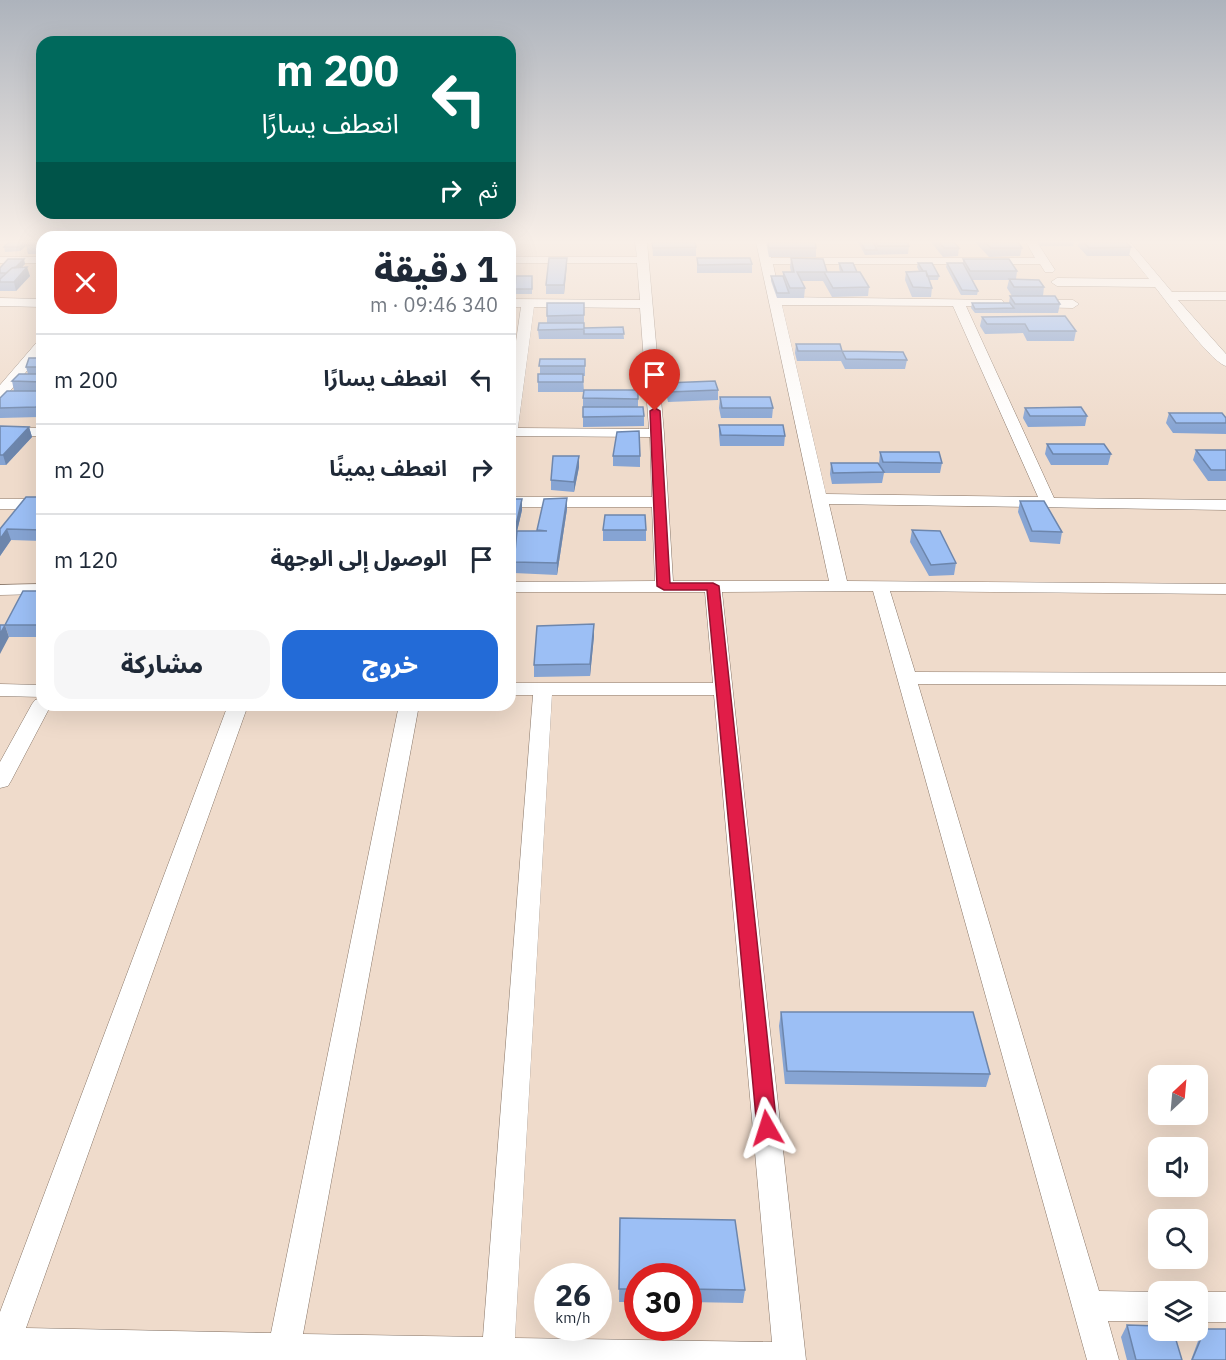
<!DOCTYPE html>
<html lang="ar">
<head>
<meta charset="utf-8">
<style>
  body { margin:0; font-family:"IBM Plex Sans","Noto Sans Arabic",sans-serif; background:#f6f6f7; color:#1f2937; direction:rtl; height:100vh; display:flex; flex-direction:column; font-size:22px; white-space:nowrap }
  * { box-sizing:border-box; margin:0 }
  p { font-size:20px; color:#747a83 }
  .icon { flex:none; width:33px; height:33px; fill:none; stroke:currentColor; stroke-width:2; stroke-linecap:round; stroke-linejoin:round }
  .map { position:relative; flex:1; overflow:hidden; direction:ltr }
  .drawer { position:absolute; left:36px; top:231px; width:480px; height:480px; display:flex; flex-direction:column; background:#fff; border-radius:18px; box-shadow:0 6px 24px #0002; direction:rtl }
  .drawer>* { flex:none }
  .guide { position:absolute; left:36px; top:36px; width:480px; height:183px; border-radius:18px; box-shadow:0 6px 24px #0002; direction:rtl; background:#00695c; color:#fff; overflow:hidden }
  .needle { width:39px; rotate:26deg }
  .buttons { position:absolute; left:1148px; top:1065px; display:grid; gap:12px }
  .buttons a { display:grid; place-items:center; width:60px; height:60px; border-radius:12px; background:#fff; box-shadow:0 6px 24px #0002; font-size:30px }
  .speed { position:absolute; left:534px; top:1263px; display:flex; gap:12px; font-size:30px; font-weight:700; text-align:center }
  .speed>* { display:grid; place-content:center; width:78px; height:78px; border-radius:50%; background:#fff; box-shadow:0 6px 24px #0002; line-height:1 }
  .speed small { font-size:15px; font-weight:400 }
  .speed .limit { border:9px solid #d22; background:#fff; color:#111 }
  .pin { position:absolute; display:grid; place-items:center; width:51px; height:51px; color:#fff; margin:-62px -26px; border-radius:50% 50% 50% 0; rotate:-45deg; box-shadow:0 0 6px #0007 }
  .pin .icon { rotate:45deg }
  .me { position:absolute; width:66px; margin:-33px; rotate:354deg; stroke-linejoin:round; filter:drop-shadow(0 0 4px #0008) }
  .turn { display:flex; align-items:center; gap:21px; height:126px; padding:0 18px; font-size:27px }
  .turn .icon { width:78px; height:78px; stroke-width:2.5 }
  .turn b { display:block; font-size:42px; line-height:51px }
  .then { display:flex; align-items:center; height:57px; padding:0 18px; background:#0003; gap:12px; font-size:22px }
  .round { display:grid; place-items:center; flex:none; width:63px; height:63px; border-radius:18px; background:#f6f6f7 }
  .overview { display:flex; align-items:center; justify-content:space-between; height:102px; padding:0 18px }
  h1 { font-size:36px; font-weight:800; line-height:45px }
  .action { display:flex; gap:12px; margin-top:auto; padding:12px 18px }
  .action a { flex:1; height:69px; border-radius:18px; background:#236bd7; color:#fff; font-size:24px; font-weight:800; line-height:69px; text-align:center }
  .action a+a { background:#f6f6f7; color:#1f2937 }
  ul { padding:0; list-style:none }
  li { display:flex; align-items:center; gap:18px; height:90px; padding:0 18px; border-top:2px solid #e0e1e3 }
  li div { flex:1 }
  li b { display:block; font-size:22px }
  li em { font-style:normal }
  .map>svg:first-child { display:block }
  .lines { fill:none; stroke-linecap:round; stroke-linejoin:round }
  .minor-casing { stroke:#887668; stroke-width:1 }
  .minor { fill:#fff; fill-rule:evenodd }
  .wall { fill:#86a4d3 }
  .shaded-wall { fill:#6d86ac }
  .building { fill:#9cbff5; stroke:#6d86ac; stroke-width:1.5 }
  .route { fill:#e11d48; stroke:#92132f; stroke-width:1.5 }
</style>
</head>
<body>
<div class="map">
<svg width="1226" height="1360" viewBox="0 0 1226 1360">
  <rect width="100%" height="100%" fill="#efdbcb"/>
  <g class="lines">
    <defs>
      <path id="minor" d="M635,242H647L664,433L673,581H829L756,242H768L771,258H1035L1026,242H1037L1055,270L1053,272H1045L1040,264H773L780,297L1002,300L1004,303L998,307L966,306L1054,498L1226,500V510L829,504L847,581L1226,584V594L890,591L915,672L1226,673V685L918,684L1099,1291L1160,1292H1158V1321H1108L1119,1360H1087L873,591L722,592L806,1360H0V1312L228,705H248L26,1328L271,1333L399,705H419L303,1334L483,1337L533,695H510V683H713L705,592H510V582L655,581L652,507H510V497H652L650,437L510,436V382L521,307H510V299L640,300L637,263H510V257H637ZM782,305L953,306L1038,497L826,494ZM534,307L640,308L649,429L518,428ZM552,695H714L772,1342L515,1338Z
        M1119,242H1130L1172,292H1226V300H1178L1226,354V366C1211,362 1167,302 1155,287L1057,286L1051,282L1057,278L1149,279Z
        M0,257H42V263H0Z
        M0,298L42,299V307L0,306Z
        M1034,300H1073L1079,304L1073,308L1030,307V301Z
        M42,341V353L5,397L0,398V385L37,342Z
        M0,428H42V436H0Z
        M0,499H42V509H0Z
        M42,584V594L0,595V585Z
        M0,684L42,685V697L0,696Z
        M42,698V705H51L11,781L8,786L0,788V762L32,704L35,700Z
        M1197,1292H1226V1322H1197Z"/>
    </defs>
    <!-- minor casing -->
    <use href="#minor" class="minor-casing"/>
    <!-- minor -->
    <use href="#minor" class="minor"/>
  </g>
  <!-- wall -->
  <path class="wall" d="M42,242V254H28L26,245Z
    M652,242L696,247V256H653Z
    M766,242H815L816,248V257H769Z
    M825,242H907L909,246L908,254L865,255L858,242Z
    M931,242H954L959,248L958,256L943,257Z
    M976,242H1018L1022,248L1020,256L989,257L976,243Z
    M1038,242H1074L1073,246H1040Z
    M1079,242H1126L1131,247L1129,256H1087L1078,246Z
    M26,246L20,251L5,252L4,247Z
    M567,258L564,294H546V285Z
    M697,258L752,264V273H697Z
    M791,258L827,272H840L839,268V263L857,272L869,287L868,296L832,297L823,281H801L805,288L804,298H777L771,281V276H783V272H791L790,267Z
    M963,259L1017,271L1016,279L1044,287L1043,296L1060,304L1058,313H975L971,308L972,303H1009L1010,296H1012L1007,288L1009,280H972L978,291L977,295H961L946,267L947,263H963Z
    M918,263L939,276L938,280H929L932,288L931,297H912L905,280L906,272L919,271L917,267Z
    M25,264L22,267L30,276L16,291H0V279L1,278H0V268Z
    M510,272L516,276H532V294H510Z
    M42,283V297H40L38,287Z
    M584,303V332L623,327L624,339H539L538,330L547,323V316Z
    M982,317L1076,331L1074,341H1027L1023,333L985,334L980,326Z
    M796,344L842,351L841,361H797L795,353Z
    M42,347V414L39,417L0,418V398L14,391L12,381L28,374L26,367L41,358L39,351Z
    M842,351L907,360L905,369H845L841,361Z
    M540,359H585V376H583L584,392H538V374H540Z
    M666,383L718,390V400L668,402L666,393Z
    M638,390V407L644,416V426L583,427V398Z
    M720,397L773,408L772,418H721L719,408Z
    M1025,408L1087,416L1085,426L1028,427L1023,418Z
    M1169,413L1226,418V434L1173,433L1166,423Z
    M719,425L785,436L784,446H720L719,435Z
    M0,426L29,427L32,437L6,465H0Z
    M1047,444L1111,454L1108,465H1051L1045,454Z
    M1196,450H1226V481H1208L1193,460Z
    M880,452L942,463L940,473H884L882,483L832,484L830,474L831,463L879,464Z
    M579,456V467L574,492L551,490V480Z
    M613,456H640V467L613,466Z
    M42,497V541L11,540L0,556V529Z
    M567,498V509L557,575L514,573V562L537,531V530Z
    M510,499L522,510L515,540H510Z
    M1020,501L1062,532L1060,544L1030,542L1018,512Z
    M603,530H646V541H603Z
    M912,530L956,563L954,575L929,576L910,542Z
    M42,591V637H9L5,625Z
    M594,624V636L590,676L534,677V665Z
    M781,1012L990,1074L986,1087L785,1084L779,1026Z
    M620,1218L745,1290L743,1303L688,1302V1276H638V1302H619Z
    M1127,1325L1182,1360H1127L1121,1337Z
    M1205,1329L1226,1360H1191L1198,1341Z"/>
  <!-- shaded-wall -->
  <path class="shaded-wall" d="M24,242H25L26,246L20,251L19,247Z
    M567,258V266L564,294V285Z
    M24,259L25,264L12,277L10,273Z
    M27,267L30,276L16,291L14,282Z
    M42,400V414L39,417L36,407Z
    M29,427L32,437L6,465L3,455Z
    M579,456V467L574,492V482Z
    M567,498V509L557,575V563Z
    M522,499V510L515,540V529Z
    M7,529L11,540L0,556V539Z
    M594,624V636L590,676V664Z
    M5,625L9,637L0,654V634Z"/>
  <!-- building -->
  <path class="building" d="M9,242H24L19,247H4Z
    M30,242H42V245H26Z
    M652,242H695L696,247L653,248Z
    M768,242H815L816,248H769Z
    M861,242H873L877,250H865Z
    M876,242H907L909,246H878Z
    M939,242H954L959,248H944Z
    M985,242H1018L1022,248H991Z
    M1084,242H1126L1131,247L1089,248Z
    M549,258H567L564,285H546Z
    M697,258H750L752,264L698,265Z
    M791,258L823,259L827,272H797L805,288H790L783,272H794Z
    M8,259H24L16,267L12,268L6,273H0V268Z
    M963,259H1009L1017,271H970Z
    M839,263H853L857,272H843Z
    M918,263H932L939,276H927L926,271H923Z
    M947,263H963L978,291L962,290Z
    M27,267L14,282H0V279L12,268Z
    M926,271L932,288L913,287L906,272Z
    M510,272H515V285H510Z
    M824,272H860L869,287L833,288Z
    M516,276H532V289H515Z
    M771,276H783L789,293H777Z
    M1009,279L1039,280L1044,287H1014Z
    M1010,296H1055L1060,304H1015Z
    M547,303H584V315L547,316Z
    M972,303H1010L1014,308L975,309Z
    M1065,316L1076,331H1029L1025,324H987L982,317Z
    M539,323H584V329L538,330Z
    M623,327L624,334H584V328Z
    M796,344H840L842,351H798Z
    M842,351L903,352L907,360L846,359Z
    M29,358H42V367H26Z
    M540,359H585V366H539Z
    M19,374H42V382L12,381Z
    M538,374H583V382H538Z
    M715,381L718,390L669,392L666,383Z
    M584,390H638V399L583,398Z
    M7,391H42V400L36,407L0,408V398Z
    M720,397H770L773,408H722Z
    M583,407H643L644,416L583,417Z
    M1081,407L1087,416H1030L1025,408Z
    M1169,413H1222L1226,418V423H1176Z
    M719,425H783L785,436L721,435Z
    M0,426L29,427L3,455H0Z
    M639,431L640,456H613L617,432Z
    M1047,444H1104L1111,454H1053Z
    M1196,450H1226V470H1211Z
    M880,452H939L942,463L883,462Z
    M553,456H579L574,482L551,480Z
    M831,463H878L884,472L833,473Z
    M26,497H42V530L7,529L0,539V529Z
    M567,498L557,563L514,562L517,531H547L537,530L544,499Z
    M510,499H522L515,529H510Z
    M1020,501H1044L1062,532L1032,531Z
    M605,515H645L646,530H603Z
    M912,530L940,531L956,563L931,565Z
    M23,591H42V625H5Z
    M594,624L590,664L534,665L537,626Z
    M0,625H5L0,634Z
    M781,1012H973L990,1074L787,1071Z
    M620,1218L735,1220L745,1290L688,1289V1276H638V1289H619Z
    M1127,1325L1158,1326V1330H1173L1182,1360H1136Z
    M1205,1329H1226V1360H1192Z"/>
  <!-- sky -->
  <linearGradient id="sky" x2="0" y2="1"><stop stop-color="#adb3bc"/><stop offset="0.56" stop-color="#f8efe8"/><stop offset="1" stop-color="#f8efe8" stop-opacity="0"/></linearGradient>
  <rect width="1226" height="432" fill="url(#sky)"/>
  <!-- route -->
  <path class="route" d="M655,408L660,411L670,583H713L719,586L777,1128L774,1134L767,1136L760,1134L757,1128L707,590H664L657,586L650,411Z"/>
</svg>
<div class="buttons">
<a><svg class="needle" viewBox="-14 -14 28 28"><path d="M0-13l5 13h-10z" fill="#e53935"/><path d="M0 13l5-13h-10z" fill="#747a83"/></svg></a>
<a><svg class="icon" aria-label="sound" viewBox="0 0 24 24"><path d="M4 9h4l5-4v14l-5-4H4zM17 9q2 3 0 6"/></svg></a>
<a><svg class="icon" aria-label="search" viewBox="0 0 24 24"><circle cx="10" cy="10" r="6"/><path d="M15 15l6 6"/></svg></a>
<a><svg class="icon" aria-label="layers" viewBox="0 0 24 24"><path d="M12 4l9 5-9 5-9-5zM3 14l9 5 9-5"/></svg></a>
</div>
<div class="speed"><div>26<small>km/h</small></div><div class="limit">30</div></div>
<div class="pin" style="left:655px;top:411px;background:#d93025"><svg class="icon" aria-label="arrive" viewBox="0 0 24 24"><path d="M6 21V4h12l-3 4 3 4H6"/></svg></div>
<svg class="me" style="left:767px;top:1128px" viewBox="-20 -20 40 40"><path d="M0-17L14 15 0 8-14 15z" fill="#e11d48" stroke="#fff" stroke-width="4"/></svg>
<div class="guide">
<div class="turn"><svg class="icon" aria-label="left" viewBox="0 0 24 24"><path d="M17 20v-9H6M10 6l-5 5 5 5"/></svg><div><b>200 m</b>انعطف يسارًا</div></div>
<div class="then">ثم<svg class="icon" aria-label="right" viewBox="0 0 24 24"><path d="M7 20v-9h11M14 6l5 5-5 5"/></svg></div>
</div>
<section class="drawer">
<div class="overview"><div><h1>1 دقيقة</h1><p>340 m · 09:46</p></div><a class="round" style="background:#d93025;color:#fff"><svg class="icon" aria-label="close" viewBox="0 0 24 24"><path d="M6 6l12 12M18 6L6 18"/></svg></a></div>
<ul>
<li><svg class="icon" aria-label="left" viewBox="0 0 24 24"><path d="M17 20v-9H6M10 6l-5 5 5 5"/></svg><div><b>انعطف يسارًا</b></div><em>200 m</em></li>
<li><svg class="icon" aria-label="right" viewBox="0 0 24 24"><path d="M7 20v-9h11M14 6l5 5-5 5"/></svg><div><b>انعطف يمينًا</b></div><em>20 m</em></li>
<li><svg class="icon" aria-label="arrive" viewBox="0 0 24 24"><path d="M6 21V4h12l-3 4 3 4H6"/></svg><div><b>الوصول إلى الوجهة</b></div><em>120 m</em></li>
</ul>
<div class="action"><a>خروج</a><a>مشاركة</a></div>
</section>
</div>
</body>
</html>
